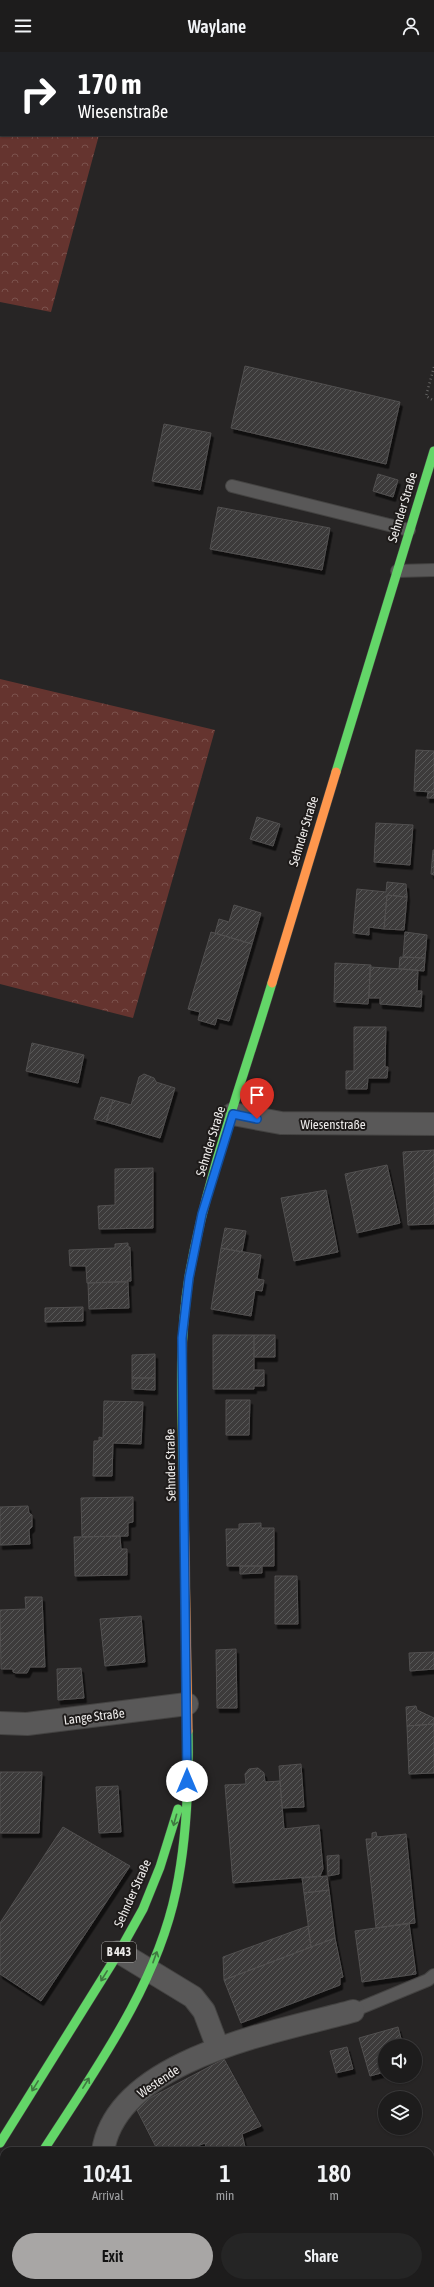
<!DOCTYPE html>
<html lang="en">
<head>
<meta charset="utf-8">
<style>
  body { margin:0; font-family:"Asap Condensed",sans-serif; background:#252525; color:#f1f3f6; height:100vh; display:flex; flex-direction:column; font-size:15px; white-space:nowrap }
  * { box-sizing:border-box; margin:0 }
  p { font-size:13px; color:#a0a1a3 }
  .icon { flex:none; width:22px; height:22px; fill:none; stroke:currentColor; stroke-width:2; stroke-linecap:round; stroke-linejoin:round }
  .map { position:relative; flex:1; overflow:hidden }
  .side { position:absolute; left:0px; top:2095px; width:434px; height:140px; display:flex; flex-direction:column; background:#1d1c1c; border-radius:12px 12px 0 0; box-shadow:0 1px 3px #0004,0 0 0 1px #3b3a3b }
  .side>* { flex:none }
  .guide { position:absolute; left:0px; top:0px; width:434px; height:84px; box-shadow:0 1px 3px #0004,0 0 0 1px #3b3a3b; background:#202124; color:#fff; overflow:hidden }
  .controls { position:absolute; left:378px; top:1987px; display:grid; gap:8px }
  .controls a { display:grid; place-items:center; width:44px; height:44px; border-radius:50%; background:#1d1c1c; box-shadow:0 1px 3px #0004,0 0 0 1px #3b3a3b; font-size:20px }
  .pin { position:absolute; display:grid; place-items:center; width:34px; height:34px; color:#fff; margin:-41px -17px; border-radius:50% 50% 50% 0; rotate:-45deg; box-shadow:0 0 4px #0007 }
  .pin .icon { rotate:45deg }
  .me { position:absolute; width:44px; margin:-22px; rotate:0deg; stroke-linejoin:round; filter:drop-shadow(0 0 3px #0008) }
  .turn { display:flex; align-items:center; gap:14px; height:84px; padding:0 12px; font-size:18px }
  .turn .icon { width:52px; height:52px; stroke-width:2.5 }
  .turn b { display:block; font-size:28px; line-height:34px }
  .eta { display:flex; justify-content:space-evenly; align-items:center; height:68px; text-align:center }
  .eta b { font-size:24px; font-weight:600; line-height:28px }
  .action { display:flex; gap:8px; margin-top:auto; padding:8px 12px }
  .action a { flex:1; height:46px; border-radius:24px; background:#a8a6a5; color:#111; font-size:16px; font-weight:600; line-height:46px; text-align:center }
  .action a+a { background:#252525; color:#f1f3f6 }
  header { display:flex; justify-content:space-between; align-items:center; height:52px; padding:0 12px; background:#1d1c1c; font-size:18px; font-weight:600 }
  .map>svg:first-child { display:block }
  .forest { fill:url(#forest-crowns) }
  .green { fill:#65342f }
  .building { fill:url(#building-hatch); stroke:#525050; filter:url(#shadow) }
  .lines { fill:none; stroke-linecap:round; stroke-linejoin:round }
  .lane-casing { stroke:#444342; stroke-width:14 }
  .street-casing { stroke:#444342; stroke-width:24 }
  .fast-casing { stroke:#444342; stroke-width:10 }
  .slow-casing { stroke:#444342; stroke-width:10 }
  .path { stroke:#656463; stroke-width:2.5; stroke-dasharray:1 3; stroke-linecap:butt }
  .lane { stroke:#595858; stroke-width:12 }
  .street { stroke:#595858; stroke-width:22 }
  .fast { stroke:#63d668; stroke-width:9 }
  .slow { stroke:#ff974d; stroke-width:9 }
  .oneway { stroke:#407841 }
  .route-casing { stroke:#114b97; stroke-width:10 }
  .route { stroke:#1a73e8; stroke-width:7 }
  .labels { text-anchor:middle; stroke-width:4; stroke-linejoin:round; paint-order:stroke }
  .shield { fill:#1e1b1a; stroke:#afadac; stroke-width:1 }
  .shield-label { font-size:12px; font-weight:bold; fill:#edebea }
  .street-label { font-size:13px; fill:#edebea; stroke:#1e1b1a }
</style>
</head>
<body>
<header><svg class="icon" aria-label="menu" viewBox="0 0 24 24"><path d="M4 6h16M4 12h16M4 18h16"/></svg>Waylane<svg class="icon" aria-label="person" viewBox="0 0 24 24"><circle cx="12" cy="8" r="4"/><path d="M4 21q1-7 8-7t8 7"/></svg></header>
<div class="map">
<svg width="434" height="2235" viewBox="0 0 434 2235">
  <defs>
    <pattern id="forest-crowns" width="20" height="18" patternUnits="userSpaceOnUse"><rect width="20" height="18" fill="#65342f"/><path d="M2 6a3 3 0 1 1 6 0M12 15a3 3 0 1 1 6 0" fill="none" stroke="#7b524d"/></pattern>
    <pattern id="building-hatch" width="6" height="6" patternUnits="userSpaceOnUse"><rect width="6" height="6" fill="#3c3b3b"/><path d="M-1 1l2-2M0 6l6-6M5 7l2-2" fill="none" stroke="#585858"/></pattern>
    <filter id="shadow"><feDropShadow dx="2.5" dy="4.5" stdDeviation="0" flood-color="#0009"/></filter>
  </defs>
  <rect width="100%" height="100%" fill="#272525"/>
  <!-- forest -->
  <path class="forest" d="M0,0H121L1,1V83H99L51,260L0,250Z
    M0,627L215,678L133,966L0,932Z"/>
  <!-- green -->
  <path class="green" d="M434,2158V2235H390L393,2231H430V2165Z"/>
  <!-- building -->
  <path class="building" d="M245,314L400,350L386,412L231,376Z
    M164,372L211,381L200,438L152,429Z
    M378,422L398,428L393,445L373,439Z
    M218,455L330,476L322,518L210,497Z
    M416,698L434,699V740L414,739Z
    M428,740H434V746H427Z
    M257,765L280,772L273,794L250,787Z
    M376,771L413,773L410,813L374,810Z
    M433,798H434V823L431,822Z
    M387,830L406,832L407,845L387,843L384,877L369,875V883L353,881L357,837L386,840Z
    M387,843L407,845L404,878L384,877Z
    M234,853L261,861L252,892L215,881L219,867L229,870Z
    M211,880L252,892L229,969L217,966L215,973L198,968L200,960L188,957Z
    M405,880L427,883L425,906L403,905Z
    M400,905L425,906L424,919L399,917Z
    M335,911L371,913L368,952L334,950Z
    M370,915L418,918L417,939H422L421,955L380,952V946H369Z
    M354,975H386L385,1015H388L387,1026H368L367,1037H346V1019H354Z
    M32,991L84,1003L78,1031L26,1019Z
    M144,1022L154,1026L156,1030L175,1036L160,1086L106,1070L113,1048L131,1053L139,1025Z
    M101,1045L113,1048L106,1070L94,1067Z
    M434,1098V1172L408,1173L403,1100Z
    M387,1113L400,1171L357,1181L345,1122Z
    M153,1116V1176L99,1177L98,1154L115,1153V1117Z
    M326,1138L338,1200L294,1209L281,1146Z
    M225,1176L246,1179L242,1200L221,1196Z
    M128,1191V1195H130L131,1229L87,1231L86,1214H70L69,1198L115,1196V1192Z
    M221,1196L261,1203L257,1227L264,1228L262,1239L255,1238L251,1264L211,1257Z
    M128,1230L129,1256L89,1257L88,1231Z
    M83,1255V1269L45,1270V1256Z
    M213,1283H254V1318H264V1334H254V1337H213Z
    M254,1283H275V1305H254Z
    M155,1302V1326H132V1303Z
    M132,1326H155V1338L132,1337Z
    M226,1348H250L249,1383H226Z
    M104,1349L143,1350L141,1392L113,1391L112,1424H93L94,1389H99V1385L103,1386Z
    M133,1445V1470L128,1471V1484L82,1485L81,1446Z
    M28,1454L29,1461L32,1463V1475L29,1478L30,1492L0,1493V1455Z
    M261,1471V1476H274V1514H227L226,1477H239V1472Z
    M120,1484L121,1497H127V1523L75,1524L74,1485Z
    M240,1514H262V1521L240,1522Z
    M275,1524H297L298,1572H275Z
    M25,1545H42L45,1615H30L27,1621H16L13,1620V1617H1L0,1558L26,1557Z
    M141,1564L145,1610L105,1614L100,1567Z
    M236,1597L237,1656H217L216,1598Z
    M434,1600V1617L410,1619L409,1601Z
    M81,1616L84,1646L58,1648L57,1617Z
    M416,1654L417,1658L434,1666V1672L407,1674L406,1655Z
    M434,1672V1721L409,1722L407,1674Z
    M301,1712L304,1755L282,1756L279,1714Z
    M258,1716L264,1721L265,1730L280,1729L284,1777L319,1773L323,1817L320,1824L233,1831L225,1733L246,1732L245,1722L249,1717Z
    M0,1720H42L39,1781H0Z
    M118,1734L121,1780L99,1781L96,1735Z
    M63,1775L130,1814L41,1949L0,1922V1871Z
    M376,1780L377,1785L406,1782L415,1871L376,1876L366,1787H372V1781Z
    M339,1803V1822L328,1824L327,1804Z
    M327,1824L329,1838L304,1841L302,1826Z
    M329,1838L335,1886L311,1895L304,1841Z
    M409,1871L416,1922L362,1930L355,1879Z
    M308,1874L311,1895L224,1928L223,1905Z
    M335,1886L343,1925L340,1926V1933L241,1971L224,1928Z
    M398,1975L403,1994H385V2020L370,2024L359,1986Z
    M347,1995L353,2017L336,2021L330,1999Z
    M224,2007L261,2074L242,2082L246,2099H207L205,2091L185,2099H158L135,2054Z
    M118,2231H188V2235H118Z
    M239,2231H311L307,2235H235Z"/>
  <g class="lines">
    <defs>
      <path id="lane" d="M232,434L409,478
        M397,519L434,518
        M353,1959L428,1928L434,1923"/>
      <path id="street" d="M233,1062L281,1071L434,1072
        M0,1671L27,1672L187,1652
        M119,1900L193,1945L204,1959L218,1996
        M103,2099C117,2006 278,1980 353,1959
        M94,2235V2231"/>
      <path id="fast" d="M336,720L434,399
        M184,1449C183,1375 177,1298 189,1225C206,1127 243,1027 272,931
        M0,2091L119,1900L143,1857L160,1815L178,1757
        M43,2099C95,2018 156,1935 176,1839C187,1786 189,1732 188,1679
        M0,2168L4,2162"/>
      <path id="slow" d="M272,931L336,720
        M184,1449L188,1679"/>
    </defs>
    <!-- lane casing -->
    <use href="#lane" class="lane-casing"/>
    <!-- street casing -->
    <use href="#street" class="street-casing"/>
    <!-- fast casing -->
    <use href="#fast" class="fast-casing"/>
    <!-- slow casing -->
    <use href="#slow" class="slow-casing"/>
    <!-- path -->
    <path class="path" d="M434,315L426,344L434,349
      M430,2230L434,2223
      M427,2235L429,2231"/>
    <!-- lane -->
    <use href="#lane" class="lane"/>
    <!-- street -->
    <use href="#street" class="street"/>
    <!-- fast -->
    <use href="#fast" class="fast"/>
    <!-- slow -->
    <use href="#slow" class="slow"/>
  </g>
  <!-- one-way arrows -->
  <defs><path id="oneway-shaft" d="M-6 0H5M1.5-3L5.5 0L1.5 3" fill="none" stroke-width="1.6" stroke-linecap="round" stroke-linejoin="round"/></defs>
  <g class="oneway">
    <use href="#oneway-shaft" transform="translate(175 1768) rotate(106)"/>
    <use href="#oneway-shaft" transform="translate(155 1905) rotate(-70)"/>
    <use href="#oneway-shaft" transform="translate(104 1924) rotate(122)"/>
    <use href="#oneway-shaft" transform="translate(86 2031) rotate(-58)"/>
    <use href="#oneway-shaft" transform="translate(35 2034) rotate(122)"/>
  </g>
  <g class="lines">
    <defs>
      <path id="route" d="M187,1729L182,1286L189,1226L202,1162L233,1062L257,1067"/>
    </defs>
    <!-- route casing -->
    <use href="#route" class="route-casing"/>
    <!-- route -->
    <use href="#route" class="route"/>
  </g>
  <g class="labels">
    <!-- shield labels -->
    <rect class="shield" x="102" y="1890" width="34" height="20" rx="3"/>
    <g class="shield-label">
      <text x="119" y="1904">B 443</text>
    </g>
    <!-- street labels -->
    <g class="street-label">
      <text transform="translate(402 455) rotate(-73)" y="5">Sehnder Straße</text>
      <text transform="translate(303 779) rotate(-73)" y="5">Sehnder Straße</text>
      <text x="333" y="1077">Wiesenstraße</text>
      <text transform="translate(210 1089) rotate(-73)" y="5">Sehnder Straße</text>
      <text transform="translate(170 1413) rotate(-91)" y="5">Sehnder Straße</text>
      <text transform="translate(94 1664) rotate(-7)" y="5">Lange Straße</text>
      <text transform="translate(132 1841) rotate(-66)" y="5">Sehnder Straße</text>
      <text transform="translate(158 2029) rotate(-34)" y="5">Westende</text>
    </g>
  </g>
</svg>
<div class="controls">
<a><svg class="icon" aria-label="sound" viewBox="0 0 24 24"><path d="M4 9h4l5-4v14l-5-4H4zM17 9q2 3 0 6"/></svg></a>
<a><svg class="icon" aria-label="layers" viewBox="0 0 24 24"><path d="M12 4l9 5-9 5-9-5zM3 14l9 5 9-5"/></svg></a>
</div>
<div class="pin" style="left:257px;top:1067px;background:#d93025"><svg class="icon" aria-label="arrive" viewBox="0 0 24 24"><path d="M6 21V4h12l-3 4 3 4H6"/></svg></div>
<svg class="me" style="left:187px;top:1729px" viewBox="-20 -20 40 40"><circle r="19" fill="#fff"/><path d="M0-13L10 11 0 6-10 11z" fill="#1a73e8"/></svg>
<div class="guide">
<div class="turn"><svg class="icon" aria-label="right" viewBox="0 0 24 24"><path d="M7 20v-9h11M14 6l5 5-5 5"/></svg><div><b>170 m</b>Wiesenstraße</div></div>
</div>
<section class="side">
<div class="eta">
<div><b>10:41</b><p>Arrival</p></div>
<div><b>1</b><p>min</p></div>
<div><b>180</b><p>m</p></div>
</div>
<div class="action"><a>Exit</a><a>Share</a></div>
</section>
</div>
</body>
</html>
